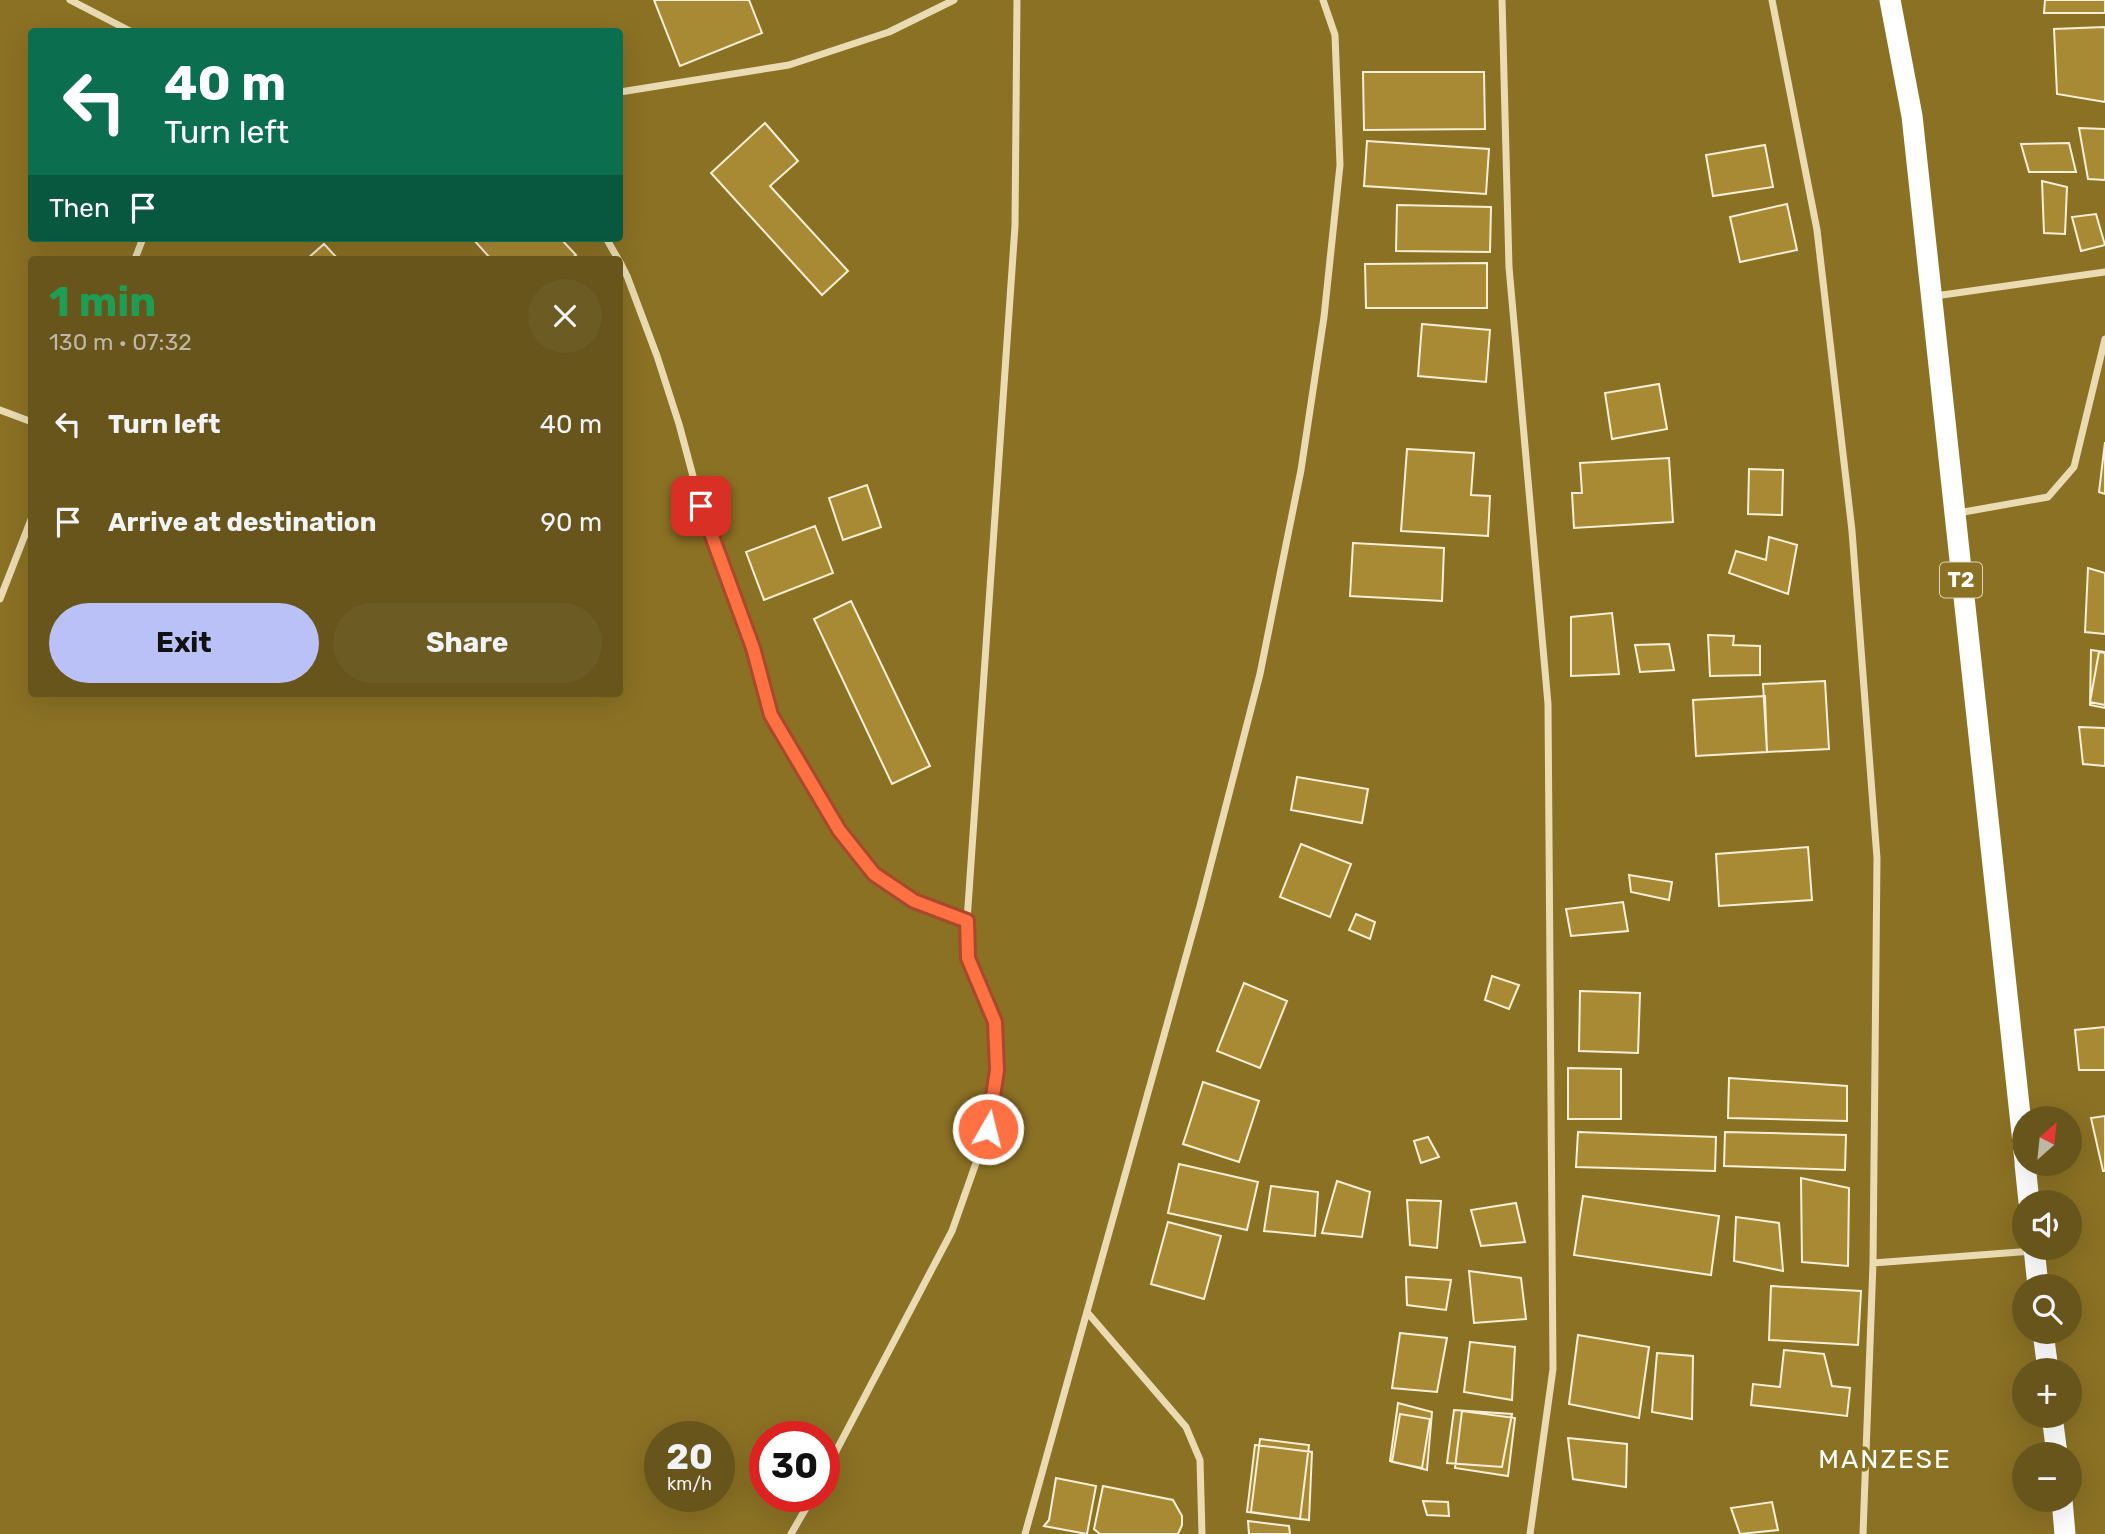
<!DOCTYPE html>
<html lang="en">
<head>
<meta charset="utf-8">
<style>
  body { margin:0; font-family:Rubik,sans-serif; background:#6d5b24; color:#f1f3f6; height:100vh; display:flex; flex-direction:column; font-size:26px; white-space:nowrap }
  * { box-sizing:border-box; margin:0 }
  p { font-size:23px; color:#bdb7a3 }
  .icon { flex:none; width:38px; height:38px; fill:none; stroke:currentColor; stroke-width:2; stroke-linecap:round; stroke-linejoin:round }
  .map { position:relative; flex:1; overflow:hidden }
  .panel { position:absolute; left:28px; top:256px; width:595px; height:441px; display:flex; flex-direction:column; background:#68551b; border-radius:7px; box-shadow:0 7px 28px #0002 }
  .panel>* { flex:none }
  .guide { position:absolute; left:28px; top:28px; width:595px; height:214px; border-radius:7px; box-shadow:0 7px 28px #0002; background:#0b6e4f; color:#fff; overflow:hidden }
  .needle { width:46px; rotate:27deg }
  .fabs { position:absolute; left:2012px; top:1106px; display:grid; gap:14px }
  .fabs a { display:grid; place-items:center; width:70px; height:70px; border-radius:50%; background:#68551b; box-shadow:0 7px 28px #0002; font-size:35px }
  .speed { position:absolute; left:644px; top:1421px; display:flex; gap:14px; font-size:35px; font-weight:700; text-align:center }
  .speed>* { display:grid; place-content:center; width:91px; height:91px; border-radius:50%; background:#68551b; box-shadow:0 7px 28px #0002; line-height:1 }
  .speed small { font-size:18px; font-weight:400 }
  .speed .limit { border:10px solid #d22; background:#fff; color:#111 }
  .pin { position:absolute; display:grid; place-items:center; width:60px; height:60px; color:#fff; margin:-30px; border-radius:14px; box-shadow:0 4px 10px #0006 }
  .me { position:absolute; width:77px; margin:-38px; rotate:8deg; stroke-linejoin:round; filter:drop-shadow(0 0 5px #0008) }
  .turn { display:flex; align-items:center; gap:24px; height:147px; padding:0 21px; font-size:32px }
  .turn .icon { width:91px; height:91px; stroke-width:2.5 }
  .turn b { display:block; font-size:49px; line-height:60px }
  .then { display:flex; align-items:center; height:66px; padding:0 21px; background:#0003; gap:14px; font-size:26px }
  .round { display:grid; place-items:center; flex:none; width:74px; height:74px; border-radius:37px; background:#6d5b24 }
  .overview { display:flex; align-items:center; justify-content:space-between; height:119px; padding:0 21px }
  h1 { font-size:42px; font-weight:700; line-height:52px; color:#1e9e55 }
  .cta { display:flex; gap:14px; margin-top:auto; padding:14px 21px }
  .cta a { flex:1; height:80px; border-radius:42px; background:#bac1f6; color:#111; font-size:28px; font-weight:700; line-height:80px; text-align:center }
  .cta a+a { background:#6d5b24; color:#f1f3f6 }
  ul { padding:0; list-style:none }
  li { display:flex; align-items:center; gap:21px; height:98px; padding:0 21px }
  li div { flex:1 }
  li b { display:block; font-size:26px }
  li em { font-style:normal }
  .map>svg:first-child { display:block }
  .building { fill:#a88934; stroke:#f8efd7; stroke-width:2 }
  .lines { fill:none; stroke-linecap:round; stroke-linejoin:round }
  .street { stroke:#eadbb2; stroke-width:7 }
  .highway { stroke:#fff; stroke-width:21 }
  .route-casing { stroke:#a6492c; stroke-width:18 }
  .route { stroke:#ff7043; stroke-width:12 }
  .labels { text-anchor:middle; stroke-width:7; stroke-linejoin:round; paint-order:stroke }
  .shield { fill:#8b7124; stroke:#dcd4bd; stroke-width:2 }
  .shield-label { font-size:21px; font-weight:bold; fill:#fff }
  .quarter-label { font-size:26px; letter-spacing:2px; fill:#fff; stroke:#8b7124 }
</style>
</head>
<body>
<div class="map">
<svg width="2105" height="1534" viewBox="0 0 2105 1534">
  <rect width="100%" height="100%" fill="#8b7124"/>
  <!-- building -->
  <path class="building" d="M654,0H749L762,33L680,66Z
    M2045,0H2105V13H2044Z
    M2105,27V102L2057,94L2054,29Z
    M1363,72H1484L1485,129L1364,130Z
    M765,123L798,161L770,186L848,271L822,295L711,173Z
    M2079,128L2105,129V180L2088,179Z
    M1367,141L1489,149L1486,194L1364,186Z
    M2069,143L2076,172H2029L2021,144Z
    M1765,145L1773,187L1713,196L1706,155Z
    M2042,181L2067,187L2065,234L2044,233Z
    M1787,204L1797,250L1740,262L1730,217Z
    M1397,205L1491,207L1490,252L1396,251Z
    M2096,214L2105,245L2081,251L2072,217Z
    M472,238H560L576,255L571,259H491Z
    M324,244L338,259H307Z
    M1487,263V308H1366L1365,264Z
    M1422,324L1490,330L1486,382L1418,376Z
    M1659,384L1667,429L1612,439L1605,393Z
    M2105,442V494L2099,492Z
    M1407,449L1474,453L1471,495L1490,496L1488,536L1401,531Z
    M1669,458L1673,522L1574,528L1572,493H1582L1580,463Z
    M1749,469L1783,470L1782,515L1748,514Z
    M867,485L881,527L843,540L829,498Z
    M815,526L833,573L764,600L746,552Z
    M1769,537L1797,545L1788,594L1729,573L1736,551L1766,560Z
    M1353,543L1444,548L1442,601L1350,596Z
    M2088,568L2105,573V634L2085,632Z
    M851,601L930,766L892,784L814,619Z
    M1612,613L1619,674L1571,676V617Z
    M1708,635L1734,636L1733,645L1760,646V675L1710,676Z
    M1669,644L1674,670L1640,672L1635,645Z
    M2091,650L2105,652V708L2090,705Z
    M2099,652L2105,653V705L2090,702Z
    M1825,681L1829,749L1767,752L1763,684Z
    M1765,696L1767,752L1696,756L1693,700Z
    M2079,727L2105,728V766L2083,764Z
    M1297,777L1368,789L1362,823L1291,810Z
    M1301,844L1351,864L1330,917L1280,897Z
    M1808,847L1812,900L1719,906L1716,854Z
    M1629,875L1672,882L1669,900L1631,892Z
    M1623,902L1628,931L1571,936L1566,909Z
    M1356,914L1375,922L1370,939L1349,930Z
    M1492,976L1519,985L1509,1009L1485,1000Z
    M1244,983L1287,1001L1260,1068L1217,1051Z
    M1580,991L1640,993L1638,1053L1579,1051Z
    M2105,1027V1070H2079L2075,1030Z
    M1568,1068L1621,1069V1119H1568Z
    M1729,1078L1847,1086V1121L1728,1118Z
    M1203,1082L1259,1101L1239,1162L1183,1144Z
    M2105,1116V1171H2103L2091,1118Z
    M1578,1132L1716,1137L1715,1171L1576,1167Z
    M1725,1132L1846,1135L1845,1170L1724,1166Z
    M1428,1137L1439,1157L1421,1163L1414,1141Z
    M1179,1164L1258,1182L1247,1230L1168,1213Z
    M1801,1178L1849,1188L1848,1266L1802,1262Z
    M1337,1181L1370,1192L1362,1237L1322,1233Z
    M1271,1186L1318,1192L1315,1236L1264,1231Z
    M1583,1196L1719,1216L1711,1275L1574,1255Z
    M1407,1200L1441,1201L1437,1248L1410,1245Z
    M1516,1203L1525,1242L1481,1246L1471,1210Z
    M1736,1217L1779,1223L1783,1271L1734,1261Z
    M1168,1222L1221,1236L1204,1299L1151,1284Z
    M1469,1271L1521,1278L1526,1319L1474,1323Z
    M1406,1277L1451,1280L1446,1310L1407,1305Z
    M1771,1286L1861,1291L1858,1345L1769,1340Z
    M1400,1333L1447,1338L1437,1392L1392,1388Z
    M1578,1335L1649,1347L1639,1418L1569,1404Z
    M1470,1342L1515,1347L1512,1400L1464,1392Z
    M1784,1350L1824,1354L1832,1386L1850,1388L1847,1416L1751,1405L1753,1384L1780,1387Z
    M1657,1353L1693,1356L1692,1419L1652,1412Z
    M1398,1403L1432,1412L1427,1470L1390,1461Z
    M1454,1410L1512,1414L1502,1467L1447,1463Z
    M1462,1411L1515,1418L1508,1476L1455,1468Z
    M1400,1414L1430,1419L1422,1468L1392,1462Z
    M1568,1438L1627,1444L1626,1487L1573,1479Z
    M1260,1439L1309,1445L1300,1519L1251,1512Z
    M1255,1445L1312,1452L1309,1520L1247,1512Z
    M1056,1478L1096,1486L1087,1534L1044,1526L1049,1520Z
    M1103,1486L1173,1500L1182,1516V1525L1178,1534H1100L1094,1529Z
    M1423,1501L1448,1502L1449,1516L1427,1515Z
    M1772,1502L1778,1530L1740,1534L1731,1508Z
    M1248,1521L1289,1526L1290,1534H1249Z"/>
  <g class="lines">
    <!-- street -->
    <path class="street" d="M70,0L132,32
      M1502,0L1509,267L1548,704L1553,1369L1530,1534
      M1772,0L1817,230L1852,531L1877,858L1873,1263L1863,1534
      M620,92L789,65L889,32L954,0
      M606,238L618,259
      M135,259L143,238
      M620,262L627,276L657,356L679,424L701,506L753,648L771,715L839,830L874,874L914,901L967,921
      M1935,296L2105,272
      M0,410L32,422
      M1958,513L2048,497L2074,467L2105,339
      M0,599L32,517
      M1873,1263L2033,1251
      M1087,1312L1186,1427L1200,1460L1202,1534
      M824,1474L952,1231L988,1129L997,1070L995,1022L968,959L967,921L1015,226L1017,0
      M791,1534L813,1496
      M1025,1534L1200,906L1260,674L1301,470L1324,317L1340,165L1335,35L1323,0"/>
    <!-- highway -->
    <path class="highway" d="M1890,0L1912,116L2025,1161
      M2025,1164L2029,1202
      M2034,1248L2038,1286
      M2043,1332L2048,1370
      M2052,1416L2057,1454
      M2062,1500L2065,1534"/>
  </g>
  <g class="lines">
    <defs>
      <path id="route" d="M701,506L753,648L771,715L839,830L874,874L914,901L967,921L968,958L995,1022L997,1070L988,1129"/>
    </defs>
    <!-- route casing -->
    <use href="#route" class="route-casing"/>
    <!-- route -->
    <use href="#route" class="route"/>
  </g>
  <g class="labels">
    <!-- shield labels -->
    <rect class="shield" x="1940" y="562.5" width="42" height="35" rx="5"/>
    <g class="shield-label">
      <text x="1961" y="587">T2</text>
    </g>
    <!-- quarter labels -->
    <g class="quarter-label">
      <text x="1885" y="1468">MANZESE</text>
    </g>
  </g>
</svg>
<div class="fabs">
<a><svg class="needle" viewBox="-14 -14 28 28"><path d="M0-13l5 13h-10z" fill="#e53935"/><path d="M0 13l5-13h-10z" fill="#bdb7a3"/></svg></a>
<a><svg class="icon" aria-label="sound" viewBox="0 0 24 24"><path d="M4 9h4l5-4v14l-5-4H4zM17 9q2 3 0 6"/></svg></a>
<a><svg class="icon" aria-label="search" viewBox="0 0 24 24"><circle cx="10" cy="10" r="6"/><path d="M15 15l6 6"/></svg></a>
<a>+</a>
<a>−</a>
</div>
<div class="speed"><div>20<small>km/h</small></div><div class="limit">30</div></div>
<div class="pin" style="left:701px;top:506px;background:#d93025"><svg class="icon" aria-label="arrive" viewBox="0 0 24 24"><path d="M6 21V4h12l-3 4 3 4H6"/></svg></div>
<svg class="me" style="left:988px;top:1129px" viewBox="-20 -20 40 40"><circle r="17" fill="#ff7043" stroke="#fff" stroke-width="3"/><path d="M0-11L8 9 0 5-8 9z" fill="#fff"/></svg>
<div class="guide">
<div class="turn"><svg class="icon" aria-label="left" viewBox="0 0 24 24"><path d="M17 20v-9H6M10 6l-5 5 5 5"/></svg><div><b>40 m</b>Turn left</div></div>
<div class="then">Then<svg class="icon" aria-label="arrive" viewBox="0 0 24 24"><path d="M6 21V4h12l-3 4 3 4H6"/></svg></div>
</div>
<section class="panel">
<div class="overview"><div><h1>1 min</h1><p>130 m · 07:32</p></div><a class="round"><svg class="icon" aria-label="close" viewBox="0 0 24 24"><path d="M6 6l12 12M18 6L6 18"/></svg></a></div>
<ul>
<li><svg class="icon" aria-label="left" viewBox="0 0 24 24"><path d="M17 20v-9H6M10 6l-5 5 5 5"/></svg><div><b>Turn left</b></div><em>40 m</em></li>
<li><svg class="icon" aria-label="arrive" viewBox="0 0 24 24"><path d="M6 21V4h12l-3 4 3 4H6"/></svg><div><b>Arrive at destination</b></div><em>90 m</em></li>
</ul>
<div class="cta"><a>Exit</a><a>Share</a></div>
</section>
</div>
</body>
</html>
